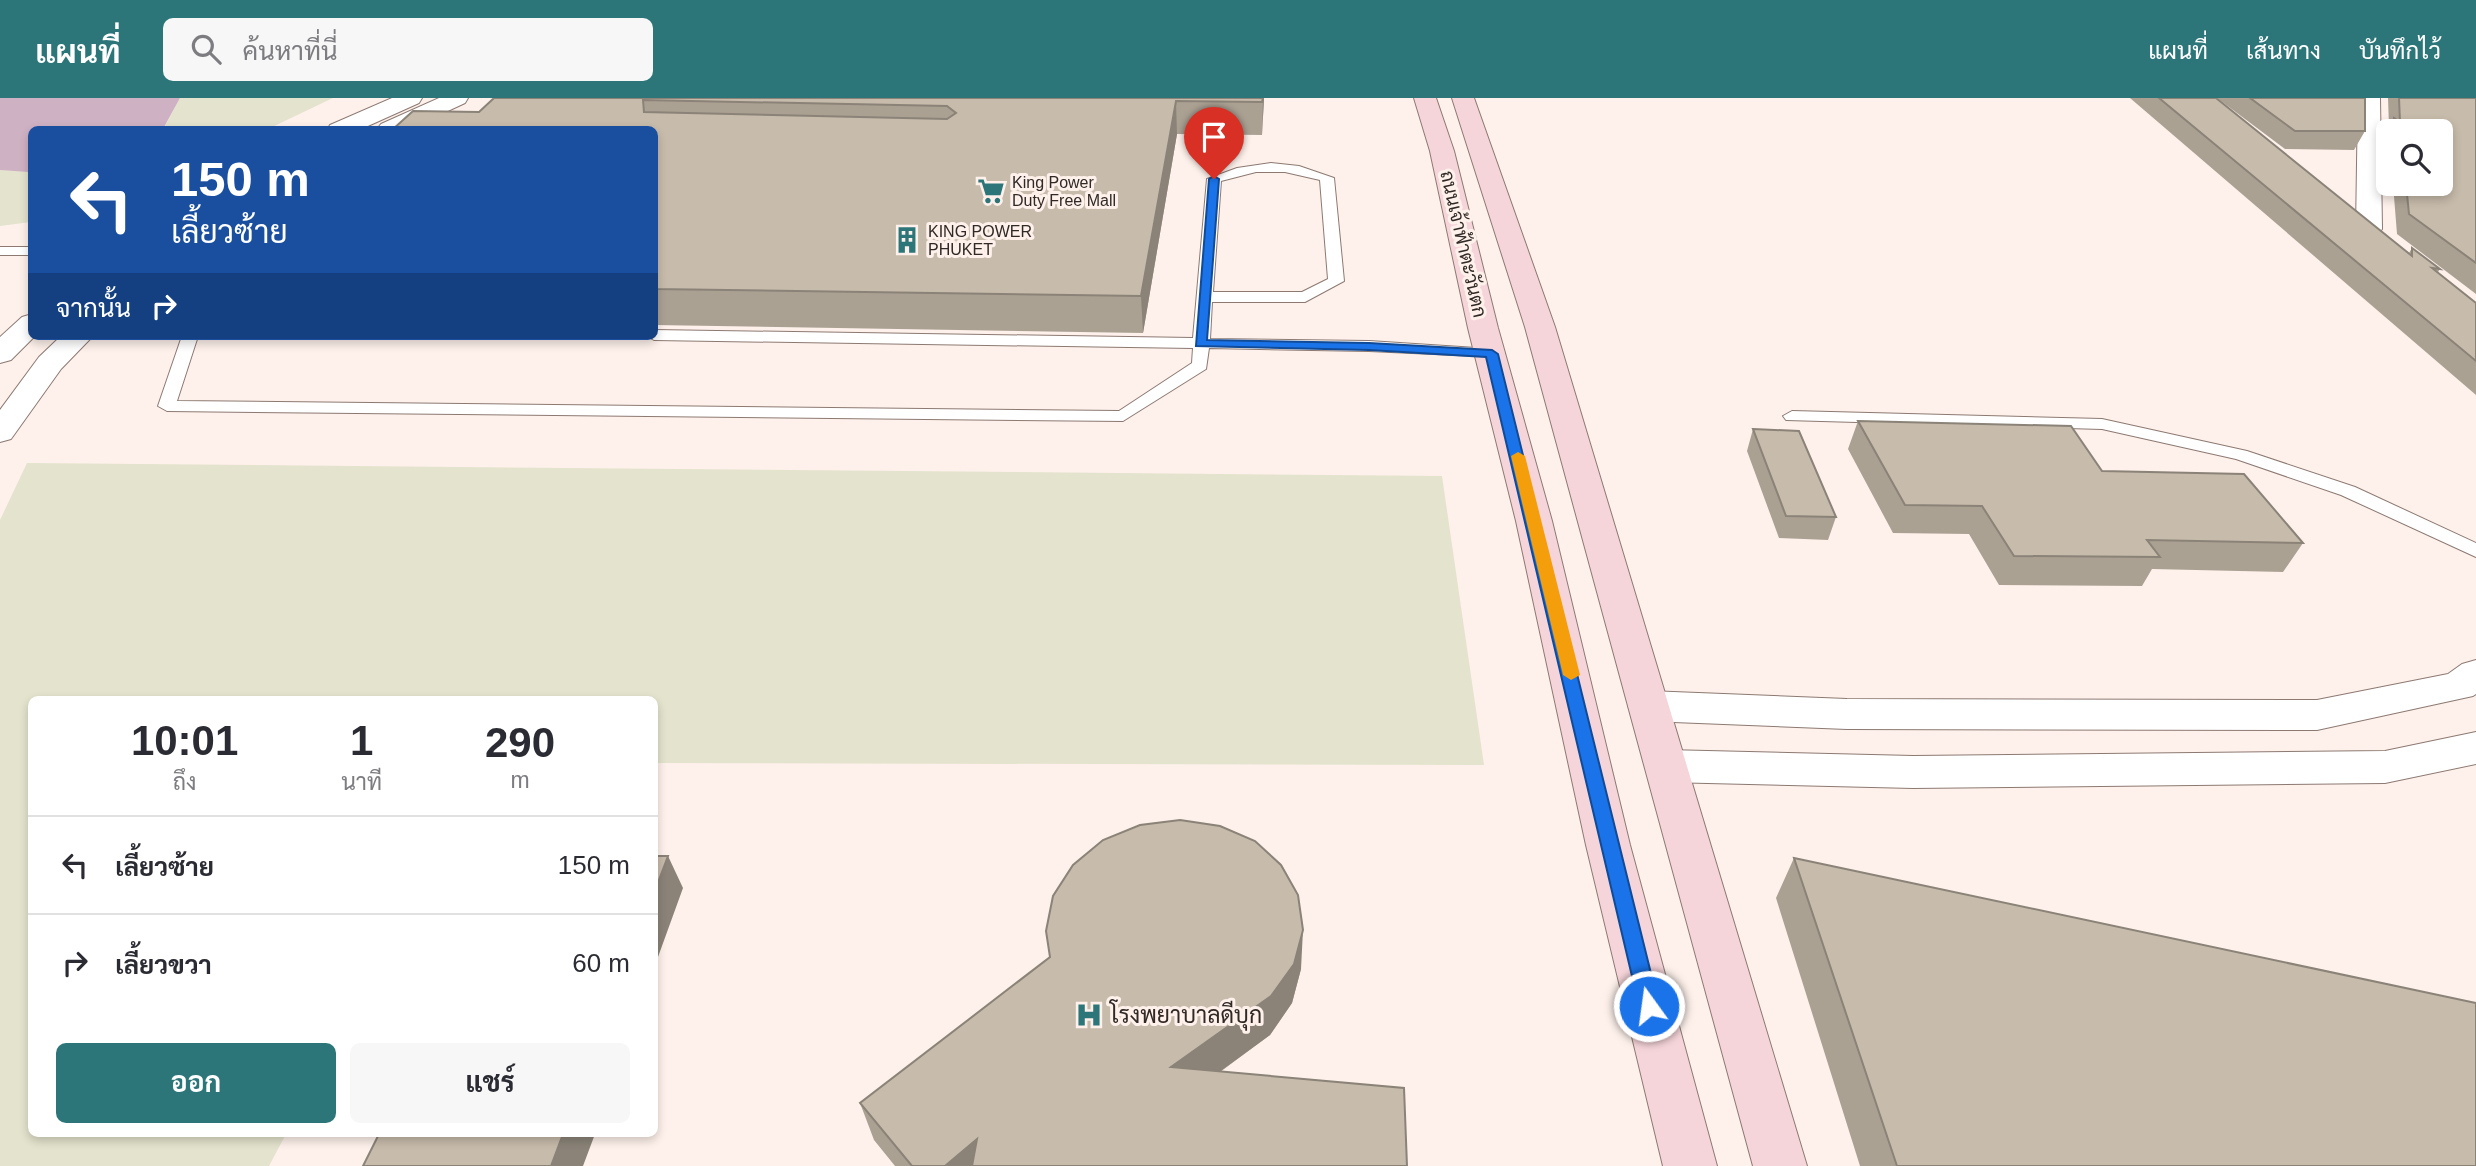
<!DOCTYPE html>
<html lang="th">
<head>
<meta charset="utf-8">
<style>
  body { margin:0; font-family:Arial,Sarabun,sans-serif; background:#f7f7f7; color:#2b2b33; height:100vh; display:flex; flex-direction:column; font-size:26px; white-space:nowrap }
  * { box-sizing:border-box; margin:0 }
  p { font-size:23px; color:#7c7c81 }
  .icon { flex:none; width:38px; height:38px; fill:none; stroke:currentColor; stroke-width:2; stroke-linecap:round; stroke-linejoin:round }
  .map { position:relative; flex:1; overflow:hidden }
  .drawer { position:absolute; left:28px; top:598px; width:630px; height:441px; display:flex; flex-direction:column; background:#fff; border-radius:10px; box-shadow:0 4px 10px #0003 }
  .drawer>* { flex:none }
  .top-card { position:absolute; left:28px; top:28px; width:630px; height:214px; border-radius:10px; box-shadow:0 4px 10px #0003; background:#1a4fa0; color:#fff; overflow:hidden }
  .controls { position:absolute; left:2376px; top:21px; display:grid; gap:14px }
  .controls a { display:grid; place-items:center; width:77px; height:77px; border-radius:10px; background:#fff; box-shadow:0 4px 10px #0003; font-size:35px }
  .pin { position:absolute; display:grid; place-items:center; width:60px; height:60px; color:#fff; margin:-72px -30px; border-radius:50% 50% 50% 0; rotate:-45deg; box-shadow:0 0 7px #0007 }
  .pin .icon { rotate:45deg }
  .me { position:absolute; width:77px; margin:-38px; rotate:346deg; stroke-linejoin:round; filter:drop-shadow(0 0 5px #0008) }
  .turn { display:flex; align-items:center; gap:24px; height:147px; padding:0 28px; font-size:32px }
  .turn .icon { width:91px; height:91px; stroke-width:2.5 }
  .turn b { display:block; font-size:49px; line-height:60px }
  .then { display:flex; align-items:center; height:66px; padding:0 28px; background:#0003; gap:14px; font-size:26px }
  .eta { display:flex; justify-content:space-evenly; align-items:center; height:119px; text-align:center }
  .eta b { font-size:42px; font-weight:700; line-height:49px }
  .button { display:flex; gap:14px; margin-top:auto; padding:14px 28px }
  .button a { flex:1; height:80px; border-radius:10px; background:#2c7679; color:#fff; font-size:28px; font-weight:700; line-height:80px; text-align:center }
  .button a+a { background:#f7f7f7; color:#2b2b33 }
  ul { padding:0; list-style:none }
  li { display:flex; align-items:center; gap:21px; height:98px; padding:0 28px; border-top:2px solid #e1e1e2 }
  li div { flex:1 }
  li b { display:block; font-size:26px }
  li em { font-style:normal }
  header { display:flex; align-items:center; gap:42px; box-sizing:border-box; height:98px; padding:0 35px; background:#2c7679; color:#fff }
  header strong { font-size:33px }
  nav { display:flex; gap:38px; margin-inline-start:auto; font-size:24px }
  .search { width:490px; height:63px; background:#f7f7f7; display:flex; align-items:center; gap:18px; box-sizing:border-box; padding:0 24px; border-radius:10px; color:#7c7c81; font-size:26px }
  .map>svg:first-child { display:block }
  .green { fill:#e4e3cd }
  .water { fill:#cfb1c4 }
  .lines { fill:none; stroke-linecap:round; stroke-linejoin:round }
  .service-casing { stroke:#8c7972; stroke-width:2 }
  .minor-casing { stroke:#8c7972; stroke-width:2 }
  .tertiary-casing { stroke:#8c7972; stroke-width:2 }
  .secondary-casing { stroke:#8c7972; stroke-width:2 }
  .service { fill:#fff; fill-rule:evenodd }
  .minor { fill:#fff; fill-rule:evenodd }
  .tertiary { fill:#fff; fill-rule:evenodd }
  .secondary { fill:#f6d5da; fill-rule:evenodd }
  .wall { fill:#aba193 }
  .shaded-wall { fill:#8b8378 }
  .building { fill:#c7bbab; stroke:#8b8378; stroke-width:2; fill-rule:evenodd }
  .route { fill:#1a73e8; stroke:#114b97; stroke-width:2 }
  .slow { fill:#f59e0b }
  .labels { text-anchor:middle; stroke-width:6; stroke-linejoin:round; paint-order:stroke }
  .far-poi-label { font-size:16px; fill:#302925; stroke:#fef1eb; text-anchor:start }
  .street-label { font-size:19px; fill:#302925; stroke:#fef1eb }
  .near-poi-label { font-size:23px; fill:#302925; stroke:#fef1eb; text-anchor:start }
</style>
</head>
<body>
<header>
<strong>แผนที่</strong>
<div class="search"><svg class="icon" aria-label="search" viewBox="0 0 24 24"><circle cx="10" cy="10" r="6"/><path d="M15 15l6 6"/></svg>ค้นหาที่นี่</div>
<nav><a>แผนที่</a><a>เส้นทาง</a><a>บันทึกไว้</a></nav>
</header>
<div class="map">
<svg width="2476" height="1068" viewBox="0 0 2476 1068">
  <rect width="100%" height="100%" fill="#fef1eb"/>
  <!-- green -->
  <path class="green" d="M180,0H333L268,31L163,32Z
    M0,72L31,73V124L0,128Z
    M27,365L1442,378L1484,667L655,665L654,602H32V1036H286L269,1068H0V422Z"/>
  <!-- water -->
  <path class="water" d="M0,0H180L163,31L32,32L31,73L28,74L0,72Z"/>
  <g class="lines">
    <defs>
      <path id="service" d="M1271,65L1299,68L1334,80L1344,183L1305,204H1212L1210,241L1369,243L1492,251L1498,253V259L1369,253L1209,250L1206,271L1123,323L167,313L158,308L182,238H198L177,303L1119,313L1192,265L1193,250L654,242L647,238H654V232L1193,240L1207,81L1237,70ZM1256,74H1285L1320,82L1328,181L1302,194H1213L1221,83Z
        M0,149H32V157H0Z
        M1792,313L2102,321L2247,353L2355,389L2476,445V459L2341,397L2236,361L2102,331L1786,322L1783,318Z"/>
      <path id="minor" d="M2358,0H2380L2382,131L2378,137H2360L2356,131Z
        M2476,562V596L2473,598L2317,632L1847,631L1648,623L1634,618L1628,608L1634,598L1648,593L1847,601L2317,602L2448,576L2462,566Z
        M2476,634V666L2385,685L1913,690L1666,684L1651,679L1645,668L1651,657L1666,652L1913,658L2385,653Z"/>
      <path id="tertiary" d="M392,0H422L419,5L359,32H327L330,27Z
        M439,0H468L465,5L407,32L377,31L381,26Z
        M32,216V238H35L11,262L0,265V239L22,219Z
        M61,238H93L61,271L11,341L0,344V312L39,259Z"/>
      <path id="secondary" d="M1414,0H1436L1454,53L1498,230L1552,423L1630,747L1717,1068H1663L1586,747L1516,423L1468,230L1430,53Z
        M1452,0H1474L1555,229L1807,1068H1753L1525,229Z"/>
    </defs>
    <!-- service casing -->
    <use href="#service" class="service-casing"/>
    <!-- minor casing -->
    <use href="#minor" class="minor-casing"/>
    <!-- tertiary casing -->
    <use href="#tertiary" class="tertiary-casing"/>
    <!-- secondary casing -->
    <use href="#secondary" class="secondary-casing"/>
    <!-- service -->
    <use href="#service" class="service"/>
    <!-- minor -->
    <use href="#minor" class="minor"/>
    <!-- tertiary -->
    <use href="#tertiary" class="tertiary"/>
    <!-- secondary -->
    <use href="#secondary" class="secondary"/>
  </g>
  <!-- wall -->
  <path class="wall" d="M494,0H1264L1262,37L1177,36L1143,235L654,227V32L479,14Z
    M2130,0H2216L2409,155L2412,150L2440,171L2438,174L2476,205V297Z
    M2217,0H2365V33L2354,52L2285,51Z
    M2388,0H2476V196L2397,136L2393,86H2441V33H2389V52H2383V38L2389,29Z
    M1858,323L2102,373L2303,445L2283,474L2152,471L2142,488L1999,487L1969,436L1893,435L1848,351Z
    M1753,331L1836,419L1828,442L1779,440L1747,353Z
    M1794,760L2476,1068H1860L1776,800Z
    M1301,871L1292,905L1270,937L1220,974L1407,1068H895L874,1042L860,1005Z"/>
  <!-- shaded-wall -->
  <path class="shaded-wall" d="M1263,0H1264L1262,37Z
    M1176,3L1177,36L1143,235L1141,198Z
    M668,758L683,790L654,870V795Z
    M1303,832L1301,871L1292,905L1270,937L1174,1007L1171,969Z
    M563,1036H595L583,1068H551Z
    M977,1041L984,1068H945Z"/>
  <!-- building -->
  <path class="building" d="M494,0H1263L1262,4L1176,3L1141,198L654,191V32H392L413,13L479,14ZM643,2L947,8L956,15L947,21L644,14Z
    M2159,0H2216L2412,158V150L2440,171L2432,170L2476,205V263Z
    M2250,0H2365V33H2295Z
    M2399,0H2476V165L2409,116L2406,86H2441V33H2394V20L2400,24Z
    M1858,323L2071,328L2102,373L2244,376L2303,445L2147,442L2160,459L2014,458L1982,408L1905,407Z
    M1753,331L1799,333L1836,419L1786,418Z
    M1180,722L1220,728L1255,743L1281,767L1298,797L1303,832L1294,866L1271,898L1171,969L1404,990L1407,1068H972L977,1041L945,1068H912L860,1005L1050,859L1046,833L1053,798L1073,767L1103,742L1140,727Z
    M654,758H668L654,795Z
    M1794,760L2476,905V1068H1897Z
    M379,1036H563L551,1068H363Z"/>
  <!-- route -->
  <path class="route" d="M1214,78L1219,81L1207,242L1369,245L1492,252L1498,256L1659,908L1656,914L1649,917L1642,914L1639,908L1486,259L1369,252L1196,248L1209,81Z"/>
  <!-- slow -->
  <path class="slow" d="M1518,354L1525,358L1580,577L1571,582L1563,577L1511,358Z"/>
  <!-- icons -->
  <defs>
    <symbol id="supermarket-bare" viewBox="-9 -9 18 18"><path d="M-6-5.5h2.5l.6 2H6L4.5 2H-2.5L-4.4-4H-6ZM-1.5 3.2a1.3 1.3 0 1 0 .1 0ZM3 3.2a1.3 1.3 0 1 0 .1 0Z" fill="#2c7679" stroke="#fef1eb" stroke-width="2.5" paint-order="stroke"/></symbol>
    <symbol id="building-bare" viewBox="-9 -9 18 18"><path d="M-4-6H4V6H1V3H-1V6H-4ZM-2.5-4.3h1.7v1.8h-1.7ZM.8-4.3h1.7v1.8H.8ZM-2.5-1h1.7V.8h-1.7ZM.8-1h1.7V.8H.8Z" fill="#2c7679" stroke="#fef1eb" stroke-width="2.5" paint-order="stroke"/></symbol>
    <symbol id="hospital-bare" viewBox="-9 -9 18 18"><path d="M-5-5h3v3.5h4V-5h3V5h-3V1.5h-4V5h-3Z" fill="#2c7679" stroke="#fef1eb" stroke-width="2.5" paint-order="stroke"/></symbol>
  </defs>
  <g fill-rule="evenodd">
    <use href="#supermarket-bare" x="972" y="74" width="38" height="38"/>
    <use href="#building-bare" x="888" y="123" width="38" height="38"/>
    <use href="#hospital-bare" x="1070" y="898" width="38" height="38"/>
  </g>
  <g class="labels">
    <!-- far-poi labels -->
    <g class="far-poi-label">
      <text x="1012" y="90">King Power<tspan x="1012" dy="18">Duty Free Mall</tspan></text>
      <text x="928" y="139">KING POWER<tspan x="928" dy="18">PHUKET</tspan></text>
    </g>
    <!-- street labels -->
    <g class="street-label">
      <text transform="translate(1464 146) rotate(77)" y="7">ถนนเจ้าฟ้าตะวันตก</text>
    </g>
    <!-- near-poi labels -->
    <g class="near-poi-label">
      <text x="1110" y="925">โรงพยาบาลดีบุก</text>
    </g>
  </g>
</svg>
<div class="controls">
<a><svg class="icon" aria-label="search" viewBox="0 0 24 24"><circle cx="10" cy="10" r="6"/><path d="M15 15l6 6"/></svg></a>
</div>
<div class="pin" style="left:1214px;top:81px;background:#d93025"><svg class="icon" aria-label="arrive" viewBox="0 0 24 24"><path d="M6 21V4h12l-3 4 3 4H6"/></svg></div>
<svg class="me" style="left:1649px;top:908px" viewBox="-20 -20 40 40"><circle r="17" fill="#1a73e8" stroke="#fff" stroke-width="3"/><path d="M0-11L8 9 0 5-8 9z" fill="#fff"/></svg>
<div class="top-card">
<div class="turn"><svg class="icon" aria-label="left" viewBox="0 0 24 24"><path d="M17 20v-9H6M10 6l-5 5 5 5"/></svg><div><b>150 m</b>เลี้ยวซ้าย</div></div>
<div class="then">จากนั้น<svg class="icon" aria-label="right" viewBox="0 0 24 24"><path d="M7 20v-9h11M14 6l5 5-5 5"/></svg></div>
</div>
<section class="drawer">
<div class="eta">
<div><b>10:01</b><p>ถึง</p></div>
<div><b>1</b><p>นาที</p></div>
<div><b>290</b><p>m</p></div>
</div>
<ul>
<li><svg class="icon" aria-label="left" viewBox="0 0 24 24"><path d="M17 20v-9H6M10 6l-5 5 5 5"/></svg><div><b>เลี้ยวซ้าย</b></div><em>150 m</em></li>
<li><svg class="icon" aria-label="right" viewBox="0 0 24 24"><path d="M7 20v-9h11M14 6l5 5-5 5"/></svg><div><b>เลี้ยวขวา</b></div><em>60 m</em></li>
</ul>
<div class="button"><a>ออก</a><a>แชร์</a></div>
</section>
</div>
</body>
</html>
